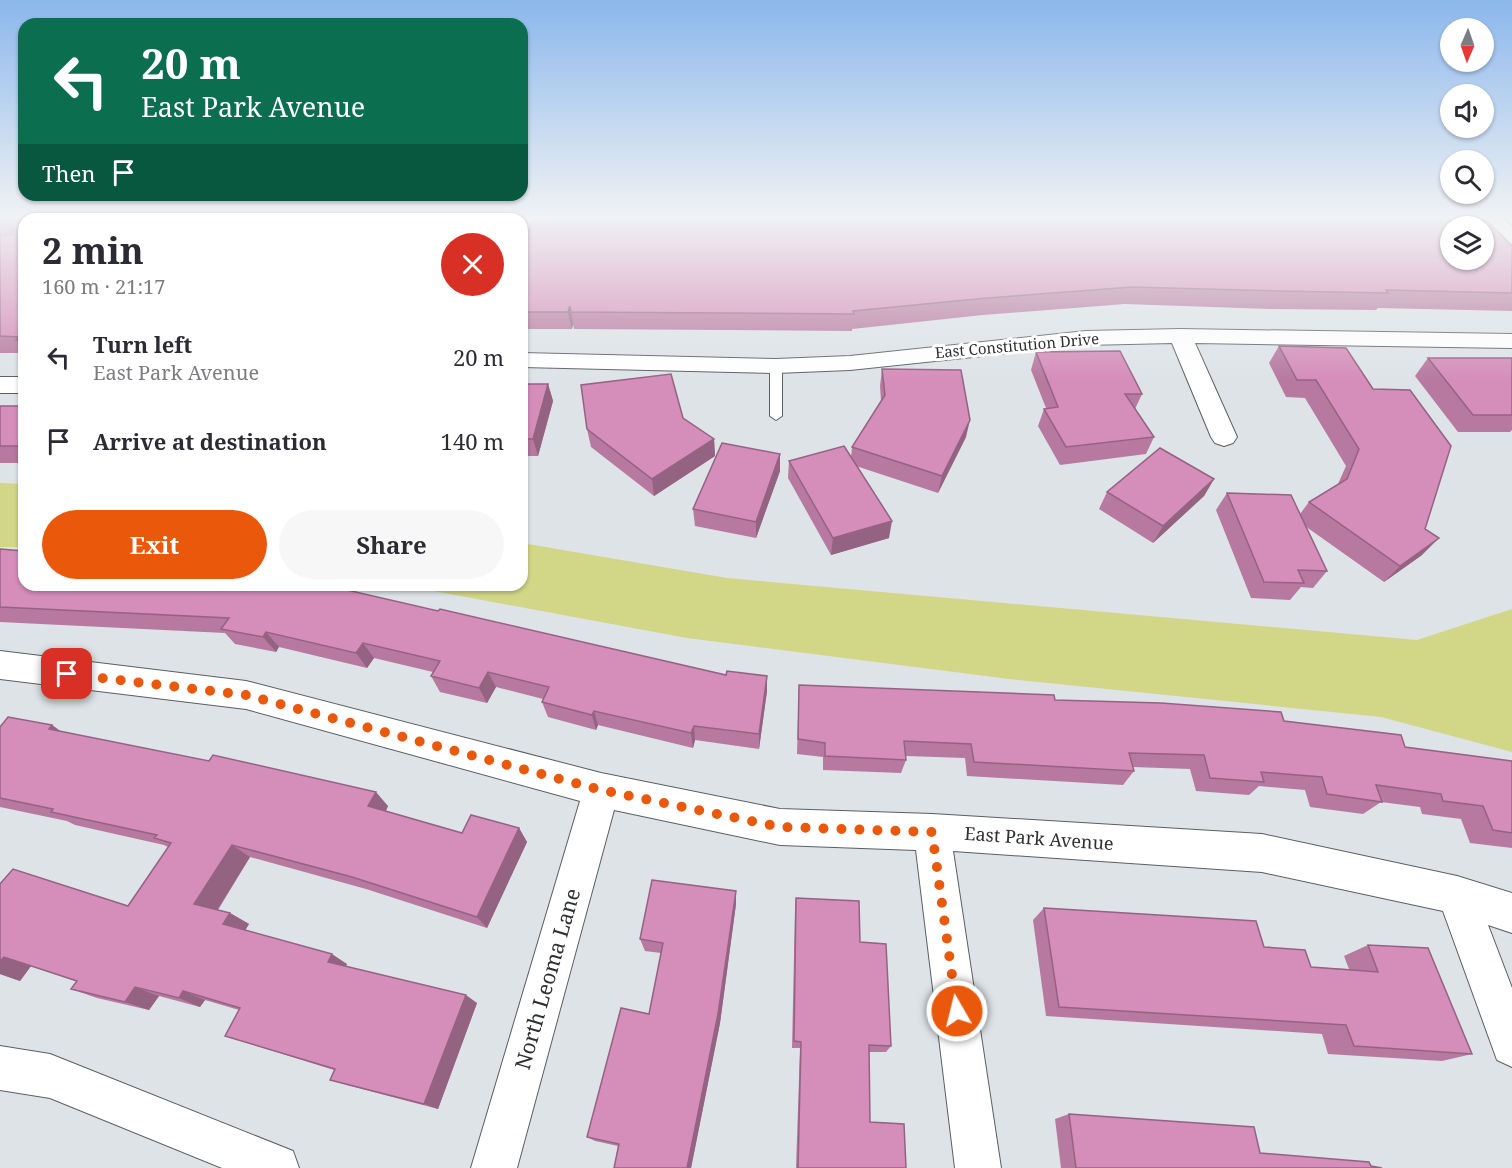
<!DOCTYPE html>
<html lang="en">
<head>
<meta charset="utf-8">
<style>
  body { margin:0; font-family:"Noto Serif",serif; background:#f7f7f7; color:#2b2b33; height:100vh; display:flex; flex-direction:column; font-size:22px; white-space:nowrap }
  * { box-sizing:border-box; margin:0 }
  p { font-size:20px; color:#7c7c81 }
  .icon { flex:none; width:33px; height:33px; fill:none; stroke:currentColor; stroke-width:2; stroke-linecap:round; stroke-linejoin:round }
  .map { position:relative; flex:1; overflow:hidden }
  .side { position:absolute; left:18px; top:213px; width:510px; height:378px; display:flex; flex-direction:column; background:#fff; border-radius:18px; box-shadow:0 2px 4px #0004 }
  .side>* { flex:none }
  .guide { position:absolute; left:18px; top:18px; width:510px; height:183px; border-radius:18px; box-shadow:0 2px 4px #0004; background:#0b6e4f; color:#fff; overflow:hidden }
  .needle { width:39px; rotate:182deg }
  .controls { position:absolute; left:1440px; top:18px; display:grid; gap:12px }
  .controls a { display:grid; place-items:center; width:54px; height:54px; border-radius:50%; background:#fff; box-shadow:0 2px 4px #0004; font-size:30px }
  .pin { position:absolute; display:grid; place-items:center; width:51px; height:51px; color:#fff; margin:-26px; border-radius:12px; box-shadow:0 3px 9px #0006 }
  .me { position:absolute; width:66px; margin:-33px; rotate:352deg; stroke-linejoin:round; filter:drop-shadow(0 0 4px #0008) }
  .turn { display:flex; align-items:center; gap:21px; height:126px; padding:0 24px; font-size:27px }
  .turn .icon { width:78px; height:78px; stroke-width:2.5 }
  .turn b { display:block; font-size:42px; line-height:51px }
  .then { display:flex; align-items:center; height:57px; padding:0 24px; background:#0003; gap:12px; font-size:22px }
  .round { display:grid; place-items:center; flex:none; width:63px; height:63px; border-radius:32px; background:#f7f7f7 }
  .summary { display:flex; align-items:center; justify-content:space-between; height:102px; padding:0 24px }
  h1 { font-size:36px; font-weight:700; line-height:45px }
  .primary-button { display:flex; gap:12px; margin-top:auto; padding:12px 24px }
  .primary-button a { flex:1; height:69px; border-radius:36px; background:#ea580c; color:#fff; font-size:24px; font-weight:700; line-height:69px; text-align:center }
  .primary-button a+a { background:#f7f7f7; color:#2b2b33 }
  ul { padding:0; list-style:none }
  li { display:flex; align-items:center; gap:18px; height:84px; padding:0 24px }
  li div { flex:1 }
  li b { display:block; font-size:22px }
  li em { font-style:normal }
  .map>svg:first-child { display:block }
  .green { fill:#d2d788 }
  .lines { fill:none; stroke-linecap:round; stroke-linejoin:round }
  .lane-casing { stroke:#5a5f63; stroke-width:2 }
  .street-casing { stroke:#5a5f63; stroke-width:2 }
  .lane { fill:#fff; fill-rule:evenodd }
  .street { fill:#fff; fill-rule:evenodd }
  .wall { fill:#b7799f }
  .shaded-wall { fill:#956382 }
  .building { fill:#d58db9; stroke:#956382; stroke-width:1.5; fill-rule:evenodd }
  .route { stroke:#ea580c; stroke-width:10; stroke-dasharray:0 18 }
  .labels { text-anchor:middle; stroke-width:6; stroke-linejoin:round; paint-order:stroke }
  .far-street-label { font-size:15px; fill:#2e3032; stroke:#fff }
  .street-label { font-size:18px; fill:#2e3032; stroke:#fff }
  .near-street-label { font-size:21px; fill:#2e3032; stroke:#fff }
</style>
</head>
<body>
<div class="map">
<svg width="1512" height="1168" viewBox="0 0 1512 1168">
  <rect width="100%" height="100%" fill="#dde3e7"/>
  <!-- green -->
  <path class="green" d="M0,483L24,484V547H0Z
    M522,543L727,578L1417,640L1512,609V752L1381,717L1009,679L687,638L401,585H522Z"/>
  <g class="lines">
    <defs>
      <path id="lane" d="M776,362L782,366V416L776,420L770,416V366Z"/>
      <path id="street" d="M221,217H242L220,219Z
        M500,217H520L499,219Z
        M1480,217H1502L1512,227V244L1505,242Z
        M1180,329L1512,334V348L1195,343L1237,437L1233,443L1224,446L1215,443L1211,437L1172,343L1086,345L850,370L776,373L522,367V353L776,359L850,356L1086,331Z
        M0,377H24V393H0Z
        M0,651L246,681L601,773L780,809L932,814L1262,834L1457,876L1512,893V933L1488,925L1512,988V1067L1497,1060L1443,911L1262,872L953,851L1001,1168H955L916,850L780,845L614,810L517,1168H471L580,801L246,709L0,679Z
        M0,1046L50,1054L293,1151L299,1168H222L50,1098L0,1090Z"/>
    </defs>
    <!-- lane casing -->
    <use href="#lane" class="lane-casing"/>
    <!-- street casing -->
    <use href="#street" class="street-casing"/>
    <!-- lane -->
    <use href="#lane" class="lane"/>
    <!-- street -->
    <use href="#street" class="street"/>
  </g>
  <!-- wall -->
  <path class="wall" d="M0,217L24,219V353H0Z
    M1512,246V311L1378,308L1376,310L1270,309L1125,304L983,315L852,329V331L574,329L573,324L572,329H522V249Z
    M1279,346L1346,348L1425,529L1422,555L1384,582L1305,526L1327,571L1313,588L1301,587L1290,600L1251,598L1216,510L1227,493L1300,514L1309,502L1338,484L1346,466L1305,398L1286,397L1269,363Z
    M1036,352L1142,394L1135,409L1154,437L1146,454L1060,465L1038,426L1044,409L1046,408L1031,370Z
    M1428,358H1512V430L1510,432H1458L1415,376Z
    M882,369L966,437L938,493L856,466L889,538L831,555L788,478L789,461L851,458L852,447L881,401L880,386Z
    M522,384H548L553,401L538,456H522Z
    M0,406H24V463H0Z
    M587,429L714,439L715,456L654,496L591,447Z
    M780,454V471L756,538L695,526L693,509Z
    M1214,479L1204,496L1153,543L1099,509L1107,492Z
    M0,549L24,585H336L338,588L767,691L759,749L695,740L693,748L598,725L596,730L548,717L542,702L543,699L496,687L487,703L440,692L431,676L433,672L374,658L367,668L279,647L276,652L235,644L225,633L0,622Z
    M799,685L1055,700L1284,721L1405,747L1512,761V848L1470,843L1461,819L1422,814L1420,807L1381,802L1363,814L1310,807L1305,790L1259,786L1249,795L1196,791L1190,769L1133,767L1134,771L1123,785L967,776L965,758L906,756V760L901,773L823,770V757L797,754Z
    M52,725L60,731L388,806L386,811L462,833L519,828L527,842L487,928L366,889L250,857L218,910L230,913L249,924L245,930L347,964L346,966L477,1003L438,1109L347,1085L330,1080L334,1070L225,1036L239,1010L205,1000L200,1007L159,996L149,1010L97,998L71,989L76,981L31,966L20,981L0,974V884L128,906L168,847L164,845L75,825L67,821L0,807V727Z
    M796,898L860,942L891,1046L886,1052H869L870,1122L906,1168H796L800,1048H792L795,909Z
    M736,904L720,1023L691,1168H614L618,1146L595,1141L587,1137L649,1014L661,953L645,951L640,939Z
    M1044,908L1264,947L1311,967L1349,969L1344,956L1368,945L1472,1054L1442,1061L1328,1054L1322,1034L1046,1016L1033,920Z
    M1069,1114L1260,1153L1382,1168H1061L1055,1119Z"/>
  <!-- shaded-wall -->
  <path class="shaded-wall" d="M168,217H191L190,219H166Z
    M306,217H324L323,219H305Z
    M450,217H458L457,219H449Z
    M570,306L573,324L572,329L568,312Z
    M548,384L553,401L538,456L533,439Z
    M970,420L966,437L938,493L942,476Z
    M714,439L715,456L654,496L652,479Z
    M780,454V471L756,538V522Z
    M1214,479L1204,496L1153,543L1163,526Z
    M892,521L889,538L831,555L833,538Z
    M1439,538L1422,555L1384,582L1400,566Z
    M266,632L279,647L276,652L263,637Z
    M363,643L374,658L367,668L356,653Z
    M488,672L496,687L487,703L479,688Z
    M767,676V691L759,749V734Z
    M594,711L598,725L596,730L592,715Z
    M52,725L74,741L49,729Z
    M694,726L695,740L693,748L691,733Z
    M376,792L388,806L381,820L368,806Z
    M519,828L527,842L487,928L477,917Z
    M232,845L250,857L214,915L194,904Z
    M736,891V904L720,1023L691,1168H687Z
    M230,913L249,924L243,934L223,924Z
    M332,954L347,964L343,972L328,962Z
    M4,957L31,966L20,981L0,974V961Z
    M135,987L159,996L149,1010L125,1002Z
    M183,991L205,1000L200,1007L179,998Z
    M466,995L477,1003L438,1109L424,1104Z"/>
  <!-- building -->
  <path class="building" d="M0,217H168L166,219H24V340H16L19,337L0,336V235H13V220L0,219Z
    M257,217H306L305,219H256Z
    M370,217H450L449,219H369Z
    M534,217H1484L1512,246V293L1386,290L1388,293L1280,291L1132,287L987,298L853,311L854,314L571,312L570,306L568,312H522V249ZM1450,226H1484V260H1450Z
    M1279,346L1346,348L1373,389L1410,390L1451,446L1425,529L1439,538L1400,566L1309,502L1347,479L1359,449L1316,380H1297Z
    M1120,351L1142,394H1125L1154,437L1066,447L1044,409L1058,407L1036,352Z
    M1428,358H1512V415H1473Z
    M882,369L961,370L970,420L942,476L852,447L885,395Z
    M671,374L683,418L714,439L652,479L587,429L581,385Z
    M522,384H548L533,439H522Z
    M0,406H24V443L21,446H0Z
    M722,443L780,454L756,522L693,509Z
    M844,446L892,521L833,538L789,461Z
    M1160,448L1214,479L1163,526L1107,492Z
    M1227,493L1291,495L1327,571L1298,570L1304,583L1264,582Z
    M0,549L24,551V585H335L334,587L438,611L440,609L726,675L727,671L767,676L759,734L694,726L691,733L594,711L592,715L542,702L549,687L488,672L479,688L431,676L440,661L363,643L356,653L266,632L263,637L221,629L229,618L0,607Z
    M799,685L1054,695L1055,700L1161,703L1281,712L1284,721L1401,735L1405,747L1512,761V833L1493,830L1483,806L1443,801L1441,794L1376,785L1382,802L1327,794L1322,777L1261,772L1264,782L1210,778L1204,755L1129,753L1134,771L974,762L971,744L904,741L906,760L825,756V743L798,739Z
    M8,717L52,725L49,729L209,761L213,755L376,792L368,806L462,833L471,815L519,828L477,917L352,877L232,845L194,904L230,913L223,924L332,954L328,962L466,995L424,1104L330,1080L335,1069L225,1036L240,1008L183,991L179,998L135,987L125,1002L71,989L77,981L4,957L0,961V884L13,869L128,906L171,843L154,838L157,835L51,812L53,809L0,798V727Z
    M652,880L736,891L718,1014L687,1168H614L619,1144L587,1137L621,1008L649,1014L663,943L640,939Z
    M796,898L859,901L860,942L886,944L891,1046L869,1045L870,1122L904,1124L906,1168H798L801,1042L794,1041Z
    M1044,908L1256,921L1264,947L1305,950L1311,967L1378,972L1368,945L1428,948L1472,1054L1354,1046L1346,1025L1059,1007Z
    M1069,1114L1254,1127L1260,1153L1369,1162L1371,1166L1382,1168H1076Z"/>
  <!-- sky -->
  <linearGradient id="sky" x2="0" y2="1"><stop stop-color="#8bb7ec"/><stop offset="0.57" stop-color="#f0f2f4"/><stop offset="1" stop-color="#f0f2f4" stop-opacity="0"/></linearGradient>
  <rect width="1512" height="381" fill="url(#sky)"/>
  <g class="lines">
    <!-- route -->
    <path class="route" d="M67,674L246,695L601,790L780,827L932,832L957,1011"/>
  </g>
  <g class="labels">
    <!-- far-street labels -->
    <g class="far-street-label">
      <text transform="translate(1017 346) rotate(-5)" y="5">East Constitution Drive</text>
    </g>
    <!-- street labels -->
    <g class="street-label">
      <text transform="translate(1039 839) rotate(4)" y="6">East Park Avenue</text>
    </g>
    <!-- near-street labels -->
    <g class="near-street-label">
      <text transform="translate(548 979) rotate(-74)" y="7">North Leoma Lane</text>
    </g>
  </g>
</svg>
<div class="controls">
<a><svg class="needle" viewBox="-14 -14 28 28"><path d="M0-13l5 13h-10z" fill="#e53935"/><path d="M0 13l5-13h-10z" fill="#7c7c81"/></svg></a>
<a><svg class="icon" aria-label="sound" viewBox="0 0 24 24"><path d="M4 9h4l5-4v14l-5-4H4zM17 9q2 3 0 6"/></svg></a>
<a><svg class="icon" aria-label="search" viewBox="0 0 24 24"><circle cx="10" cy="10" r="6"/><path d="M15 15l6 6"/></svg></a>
<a><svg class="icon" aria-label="layers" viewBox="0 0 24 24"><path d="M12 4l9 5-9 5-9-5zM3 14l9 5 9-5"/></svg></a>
</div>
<div class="pin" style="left:67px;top:674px;background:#d93025"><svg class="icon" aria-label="arrive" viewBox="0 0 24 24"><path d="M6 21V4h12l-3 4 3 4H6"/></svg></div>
<svg class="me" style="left:957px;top:1011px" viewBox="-20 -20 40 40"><circle r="17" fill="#ea580c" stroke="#fff" stroke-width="3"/><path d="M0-11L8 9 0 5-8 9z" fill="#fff"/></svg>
<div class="guide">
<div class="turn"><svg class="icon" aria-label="left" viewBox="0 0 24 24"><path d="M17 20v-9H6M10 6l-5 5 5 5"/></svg><div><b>20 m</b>East Park Avenue</div></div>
<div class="then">Then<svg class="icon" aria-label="arrive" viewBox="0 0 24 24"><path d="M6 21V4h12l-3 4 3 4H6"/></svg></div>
</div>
<section class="side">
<div class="summary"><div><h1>2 min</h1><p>160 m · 21:17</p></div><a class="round" style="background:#d93025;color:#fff"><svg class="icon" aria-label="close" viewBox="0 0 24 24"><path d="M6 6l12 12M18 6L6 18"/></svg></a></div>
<ul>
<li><svg class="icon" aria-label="left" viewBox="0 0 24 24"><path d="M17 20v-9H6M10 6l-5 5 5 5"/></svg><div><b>Turn left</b><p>East Park Avenue</p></div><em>20 m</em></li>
<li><svg class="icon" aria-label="arrive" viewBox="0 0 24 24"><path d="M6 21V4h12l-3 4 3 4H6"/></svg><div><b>Arrive at destination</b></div><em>140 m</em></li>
</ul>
<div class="primary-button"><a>Exit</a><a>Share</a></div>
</section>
</div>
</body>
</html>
